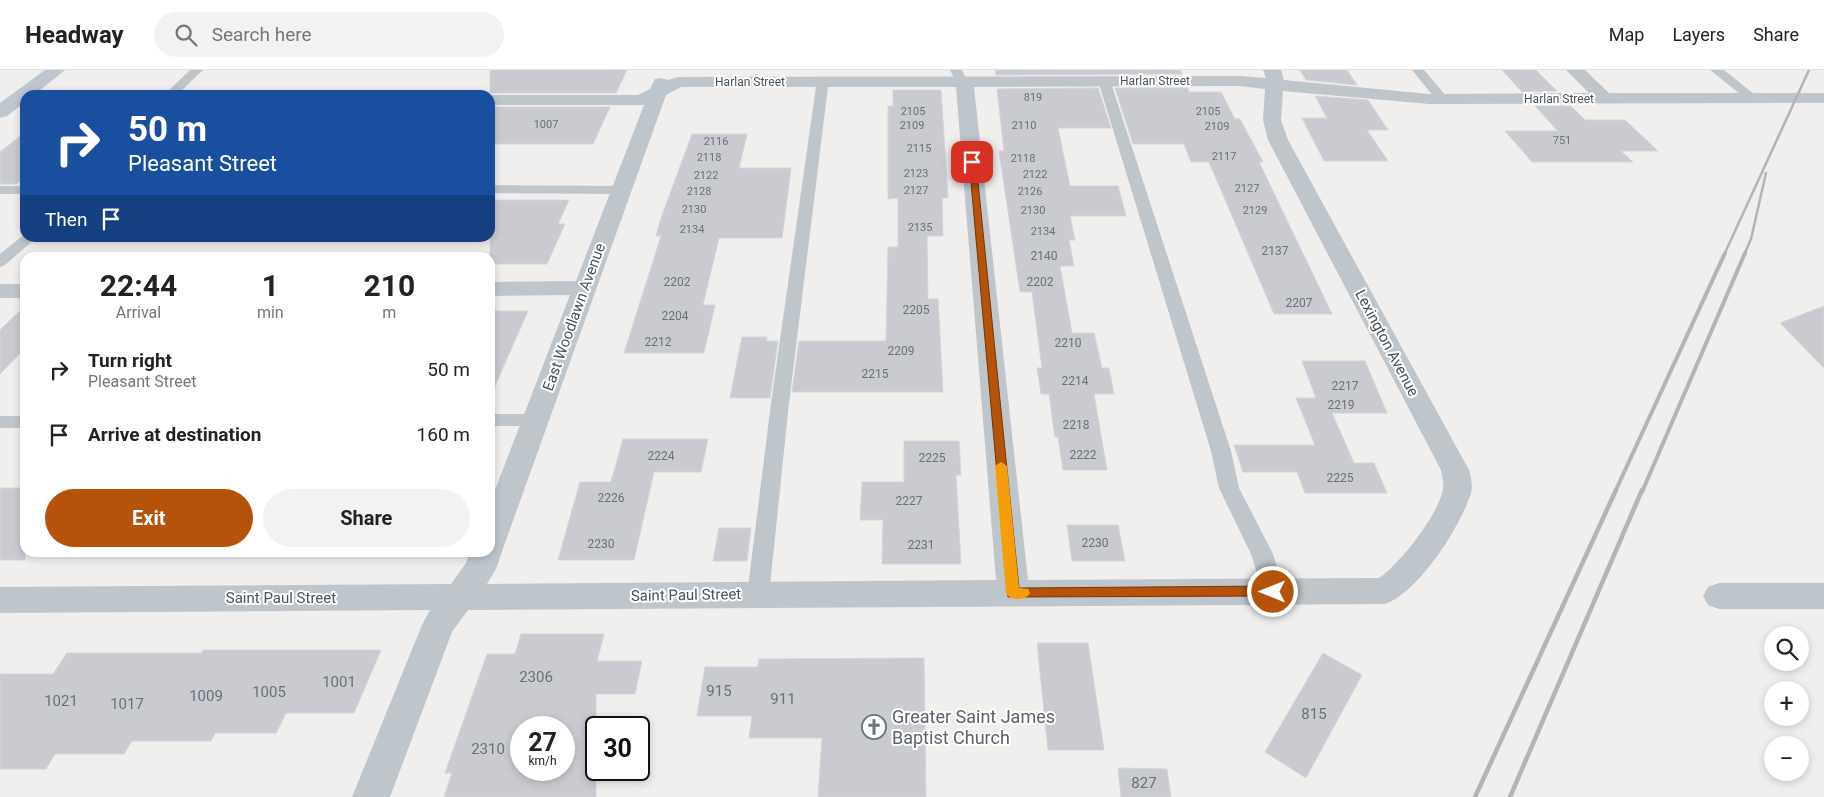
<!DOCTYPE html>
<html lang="en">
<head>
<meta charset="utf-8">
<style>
  body { margin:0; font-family:Roboto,sans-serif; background:#f2f2f2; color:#222; height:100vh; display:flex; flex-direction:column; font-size:19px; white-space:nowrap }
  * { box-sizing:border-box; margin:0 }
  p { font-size:16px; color:#767676 }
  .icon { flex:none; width:28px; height:28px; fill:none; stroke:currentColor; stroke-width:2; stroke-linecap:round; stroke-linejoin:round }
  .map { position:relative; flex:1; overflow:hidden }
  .panel { position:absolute; left:20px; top:182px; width:475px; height:305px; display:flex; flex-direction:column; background:#fff; border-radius:15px; box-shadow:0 2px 8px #0003 }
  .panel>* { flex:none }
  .top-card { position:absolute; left:20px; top:20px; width:475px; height:152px; border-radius:15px; box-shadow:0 2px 8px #0003; background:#1a4fa0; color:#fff; overflow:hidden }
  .tools { position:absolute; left:1764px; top:556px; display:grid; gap:10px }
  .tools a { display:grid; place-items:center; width:45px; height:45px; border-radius:50%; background:#fff; box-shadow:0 2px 8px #0003; font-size:25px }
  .speed { position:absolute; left:510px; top:646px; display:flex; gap:10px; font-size:25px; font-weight:700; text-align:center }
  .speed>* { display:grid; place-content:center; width:65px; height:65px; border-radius:50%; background:#fff; box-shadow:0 2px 8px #0003; line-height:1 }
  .speed small { font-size:12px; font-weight:400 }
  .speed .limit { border:2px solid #111; border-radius:8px; background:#fff; color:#111 }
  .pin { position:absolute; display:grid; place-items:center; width:42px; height:42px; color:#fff; margin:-21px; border-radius:10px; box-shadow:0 2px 8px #0006 }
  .me { position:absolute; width:55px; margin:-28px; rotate:270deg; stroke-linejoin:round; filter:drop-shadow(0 0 4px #0008) }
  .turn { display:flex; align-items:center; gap:18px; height:105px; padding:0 25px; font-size:22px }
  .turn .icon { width:65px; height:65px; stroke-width:2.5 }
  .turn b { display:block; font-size:35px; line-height:42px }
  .then { display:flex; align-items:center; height:48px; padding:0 25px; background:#0003; gap:10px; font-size:19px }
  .eta { display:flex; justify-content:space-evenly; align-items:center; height:85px; text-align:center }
  .eta b { font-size:30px; font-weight:700; line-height:35px }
  .primary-button { display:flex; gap:10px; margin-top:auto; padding:10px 25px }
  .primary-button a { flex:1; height:58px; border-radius:30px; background:#b45309; color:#fff; font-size:20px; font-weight:700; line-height:58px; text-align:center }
  .primary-button a+a { background:#f2f2f2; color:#222 }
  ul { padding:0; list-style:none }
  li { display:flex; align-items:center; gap:15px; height:65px; padding:0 25px }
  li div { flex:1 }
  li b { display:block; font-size:19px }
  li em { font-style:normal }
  header { display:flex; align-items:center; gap:30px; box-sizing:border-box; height:70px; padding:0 25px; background:#fff; border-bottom:1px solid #e0e0e0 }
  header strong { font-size:24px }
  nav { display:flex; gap:28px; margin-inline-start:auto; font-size:18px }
  .search { width:350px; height:45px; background:#f2f2f2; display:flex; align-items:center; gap:12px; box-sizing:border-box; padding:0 18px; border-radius:28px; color:#767676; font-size:19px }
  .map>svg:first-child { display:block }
  .building { fill:#c9cbd0; stroke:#d3d5d9; fill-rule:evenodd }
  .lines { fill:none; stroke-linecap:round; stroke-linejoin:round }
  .service { fill:#bec6cc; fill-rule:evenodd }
  .minor { fill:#bec6cc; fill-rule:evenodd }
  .secondary { fill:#bec7d0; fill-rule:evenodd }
  .rail-far2 { stroke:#b1b4b8; stroke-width:2.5 }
  .rail-far1 { stroke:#b1b4b8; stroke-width:4 }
  .rail { stroke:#b1b4b8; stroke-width:4.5 }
  .route { fill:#b45309; stroke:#753606 }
  .slow { fill:#f59e0b }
  .labels { text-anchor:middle; stroke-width:4; stroke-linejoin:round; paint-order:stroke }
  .far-number-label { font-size:11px; fill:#687078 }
  .far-street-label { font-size:12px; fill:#48525a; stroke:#fff }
  .number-label { font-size:12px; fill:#687078 }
  .street-label { font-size:15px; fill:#48525a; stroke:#fff }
  .near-number-label { font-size:15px; fill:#687078 }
  .near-worship-label { font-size:18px; fill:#5b616d; stroke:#fff; text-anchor:start }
</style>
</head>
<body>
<header>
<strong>Headway</strong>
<div class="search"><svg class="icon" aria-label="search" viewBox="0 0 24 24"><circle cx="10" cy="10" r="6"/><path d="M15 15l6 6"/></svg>Search here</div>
<nav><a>Map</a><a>Layers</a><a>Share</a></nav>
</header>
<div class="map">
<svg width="1824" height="727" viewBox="0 0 1824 727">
  <rect width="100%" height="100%" fill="#f1eeee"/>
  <!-- building -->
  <path class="building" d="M490,0H627L616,23H490Z
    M995,0H1180L1182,4L996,5Z
    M1300,0H1347L1357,15L1306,10Z
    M1502,0H1536L1557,21L1522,22Z
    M1098,18L1111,58H1058L1070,116H1118L1126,146H1070L1075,170H1069L1074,196H1060L1072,263H1094L1102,298H1109L1114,324H1094L1107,400H1063L1058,367H1055L1049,324H1041L1037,298H1042L1032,222H1020L999,81H1004L997,19Z
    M1115,18H1188L1189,22H1221L1235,49H1240L1263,92H1259L1332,244H1274L1209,92H1191L1184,74H1133Z
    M893,20H941L948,128H942L943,166H927L928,229H938L943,322H792L799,271H886L888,177H898V128L888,129V36H893Z
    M1315,26L1368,30L1388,60H1367L1388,91H1324L1302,48H1327Z
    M1535,36H1571L1585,50H1625L1658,81H1621L1633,92H1532L1505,61H1558Z
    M490,37H610L593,74H490Z
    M25,62V107L16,114H0V82Z
    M692,64H747L739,98H791L782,168H719L703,235H715L704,283H624L661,166H656L660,151Z
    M490,130H569L558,154H565L547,194H490Z
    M25,236V278L0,304V260Z
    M1824,236V298L1780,253Z
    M490,241H528L490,327Z
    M742,267H767L766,271H778L770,328H730Z
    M1302,291H1365L1387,343H1332L1354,393H1374L1387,423H1305L1297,402H1243L1234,375H1315L1296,328H1316Z
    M623,369H708L701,402H654L634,490H558L580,412H611Z
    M904,371H959L961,405H956L961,494H882L883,450H860L862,412H904Z
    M0,418H25V490H0Z
    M1067,455H1118L1125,491H1072Z
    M719,458H751L747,491H713Z
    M521,564H604L597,591H642L635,624H596V727H444L452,703H445L487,584H515ZM521,658H564V700H521Z
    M1037,573H1088L1104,680H1048Z
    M203,580H381L354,643H286L276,663H215L211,671H132L124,684H55L46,699H0V604H53L67,583H201Z
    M1323,583L1362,605L1306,708L1265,682Z
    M924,588L926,727H818L822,668H749L752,646H697L705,597H758L759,589Z
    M1118,698L1167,699L1171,727H1121Z"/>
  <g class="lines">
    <!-- service -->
    <path class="service" d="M190,0H203L177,25H164Z
      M950,0H962L968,12L966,15H958Z
      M1412,0H1424L1446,26L1448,29L1446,32H1438Z
      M1710,0H1724L1760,29L1758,32H1750Z
      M1102,7L1106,8L1112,16L1231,381L1239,418L1273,484L1284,522L1281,528L1273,531L1265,528L1251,484L1219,418L1211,381L1100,17L1096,11Z
      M820,8L824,9L828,17L789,333L769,525L766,531L758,534L750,531L747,525L771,333L816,17L814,12Z
      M490,115L622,116L629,120L622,124L490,123Z
      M0,116H25V124H0Z
      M25,164V168H36L5,195L0,197V184Z
      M490,344H536L543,345L545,350L543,355L536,356H490Z
      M0,346H25V358H0Z"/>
    <!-- minor -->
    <path class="minor" d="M1263,0H1281L1284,10L1429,24L1589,23L1566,0H1585L1609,23H1824V33L1429,34L1283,21L1281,50L1288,70L1469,400C1471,408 1473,415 1471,423C1461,456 1418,523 1385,534L468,540L452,562L390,727H352L422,555L430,540L0,543V517L451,514L466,493L470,482H490V433L570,225L490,226V212L576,211L644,35H490V25H488H638L650,19L655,9L661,8L668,10L678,7L1239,6L1266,8ZM1239,16L1265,19L1263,50L1268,70L1441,400C1442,406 1444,413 1443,419C1439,444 1400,494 1379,508L1028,510L974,17ZM681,17H956L996,510L487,514L496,499L505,473L666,25Z
      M0,214H25V228H0Z
      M1719,513H1824V539H1719L1708,535L1703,526L1708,517Z"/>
    <!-- secondary -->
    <path class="secondary" d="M45,0H65L34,25H25V32L7,46L0,48V33Z"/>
    <!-- rail-far2 -->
    <path class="rail-far2" d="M1724,185L1809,0
      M1744,185L1751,169L1766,103"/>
    <!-- rail-far1 -->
    <path class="rail-far1" d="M1615,422L1725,183
      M1642,422L1745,183"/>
    <!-- rail -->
    <path class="rail" d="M1475,727L1616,420
      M1510,727L1642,420"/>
  </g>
  <!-- route -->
  <path class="route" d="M969,90L976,92L1019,518L1273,516L1278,518L1280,522L1278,526L1008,527Z"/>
  <!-- slow -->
  <path class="slow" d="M1001,392L1007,396L1019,518L1028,519L1030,523C1026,531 1010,531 1006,523L995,396Z"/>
  <!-- icons -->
  <defs>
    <symbol id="church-ring" viewBox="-11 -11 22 22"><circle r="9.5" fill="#fff" stroke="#6b7280" stroke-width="1.5"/><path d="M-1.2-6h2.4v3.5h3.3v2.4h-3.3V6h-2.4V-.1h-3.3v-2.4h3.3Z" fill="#6b7280"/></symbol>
  </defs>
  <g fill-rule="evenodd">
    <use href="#church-ring" x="860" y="643" width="28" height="28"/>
  </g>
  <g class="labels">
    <!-- far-number labels -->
    <g class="far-number-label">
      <text x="1033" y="31">819</text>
      <text x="913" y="45">2105</text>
      <text x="1208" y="45">2105</text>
      <text x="546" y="58">1007</text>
      <text x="912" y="59">2109</text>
      <text x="1024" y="59">2110</text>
      <text x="1217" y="60">2109</text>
      <text x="1562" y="74">751</text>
      <text x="716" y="75">2116</text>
      <text x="919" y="82">2115</text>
      <text x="1224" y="90">2117</text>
      <text x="709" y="91">2118</text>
      <text x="1023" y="92">2118</text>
      <text x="916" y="107">2123</text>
      <text x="1035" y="108">2122</text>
      <text x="706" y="109">2122</text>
      <text x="1247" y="122">2127</text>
      <text x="916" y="124">2127</text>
      <text x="699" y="125">2128</text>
      <text x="1030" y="125">2126</text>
      <text x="694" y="143">2130</text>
      <text x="1033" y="144">2130</text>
      <text x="1255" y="144">2129</text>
      <text x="920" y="161">2135</text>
      <text x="692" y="163">2134</text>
      <text x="1043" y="165">2134</text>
    </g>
    <!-- far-street labels -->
    <g class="far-street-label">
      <text x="1155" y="15">Harlan Street</text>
      <text x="750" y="16">Harlan Street</text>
      <text x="1559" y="33">Harlan Street</text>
    </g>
    <!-- number labels -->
    <g class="number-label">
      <text x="1275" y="185">2137</text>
      <text x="1044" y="190">2140</text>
      <text x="677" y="216">2202</text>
      <text x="1040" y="216">2202</text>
      <text x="1299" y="237">2207</text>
      <text x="916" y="244">2205</text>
      <text x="675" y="250">2204</text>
      <text x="658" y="276">2212</text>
      <text x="1068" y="277">2210</text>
      <text x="901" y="285">2209</text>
      <text x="875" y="308">2215</text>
      <text x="1075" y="315">2214</text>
      <text x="1345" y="320">2217</text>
      <text x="1341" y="339">2219</text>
      <text x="1076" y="359">2218</text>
      <text x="1083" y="389">2222</text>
      <text x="661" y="390">2224</text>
      <text x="932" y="392">2225</text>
      <text x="1340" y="412">2225</text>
      <text x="611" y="432">2226</text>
      <text x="909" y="435">2227</text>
      <text x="1095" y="477">2230</text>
      <text x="601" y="478">2230</text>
      <text x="921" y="479">2231</text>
    </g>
    <!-- street labels -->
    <g class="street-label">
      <text transform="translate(574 247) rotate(-70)" y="5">East Woodlawn Avenue</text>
      <text transform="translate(1387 273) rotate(62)" y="5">Lexington Avenue</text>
      <text transform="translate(686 525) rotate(-1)" y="5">Saint Paul Street</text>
      <text x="281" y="533">Saint Paul Street</text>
    </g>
    <!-- near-number labels -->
    <g class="near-number-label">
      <text x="536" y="612">2306</text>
      <text x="339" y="617">1001</text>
      <text x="719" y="626">915</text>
      <text x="269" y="627">1005</text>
      <text x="206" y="631">1009</text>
      <text x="783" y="634">911</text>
      <text x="61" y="636">1021</text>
      <text x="127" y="639">1017</text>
      <text x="1314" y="649">815</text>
      <text x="488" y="684">2310</text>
      <text x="1144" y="718">827</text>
    </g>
    <!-- near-worship labels -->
    <g class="near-worship-label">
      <text x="892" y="653">Greater Saint James<tspan x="892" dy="21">Baptist Church</tspan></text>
    </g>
  </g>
</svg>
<div class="tools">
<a><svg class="icon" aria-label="search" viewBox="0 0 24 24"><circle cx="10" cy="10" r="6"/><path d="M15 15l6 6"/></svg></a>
<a>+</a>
<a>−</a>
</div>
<div class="speed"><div>27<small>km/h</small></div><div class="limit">30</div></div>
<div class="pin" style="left:972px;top:92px;background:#d93025"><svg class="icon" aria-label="arrive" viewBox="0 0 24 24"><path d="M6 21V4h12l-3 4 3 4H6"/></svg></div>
<svg class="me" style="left:1273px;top:522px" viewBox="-20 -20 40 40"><circle r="17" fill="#b45309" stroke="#fff" stroke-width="3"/><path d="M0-11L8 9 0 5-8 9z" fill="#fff"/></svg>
<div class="top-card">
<div class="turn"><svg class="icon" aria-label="right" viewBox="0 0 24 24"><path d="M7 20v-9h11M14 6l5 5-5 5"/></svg><div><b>50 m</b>Pleasant Street</div></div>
<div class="then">Then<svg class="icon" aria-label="arrive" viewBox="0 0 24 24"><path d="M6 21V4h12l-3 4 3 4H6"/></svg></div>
</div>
<section class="panel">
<div class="eta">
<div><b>22:44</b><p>Arrival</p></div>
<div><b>1</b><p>min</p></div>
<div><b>210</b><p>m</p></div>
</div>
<ul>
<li><svg class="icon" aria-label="right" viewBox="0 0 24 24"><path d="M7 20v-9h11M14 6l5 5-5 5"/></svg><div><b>Turn right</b><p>Pleasant Street</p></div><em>50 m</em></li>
<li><svg class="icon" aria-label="arrive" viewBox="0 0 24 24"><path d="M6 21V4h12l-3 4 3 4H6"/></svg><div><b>Arrive at destination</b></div><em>160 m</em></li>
</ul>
<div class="primary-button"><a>Exit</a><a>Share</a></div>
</section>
</div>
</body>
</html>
